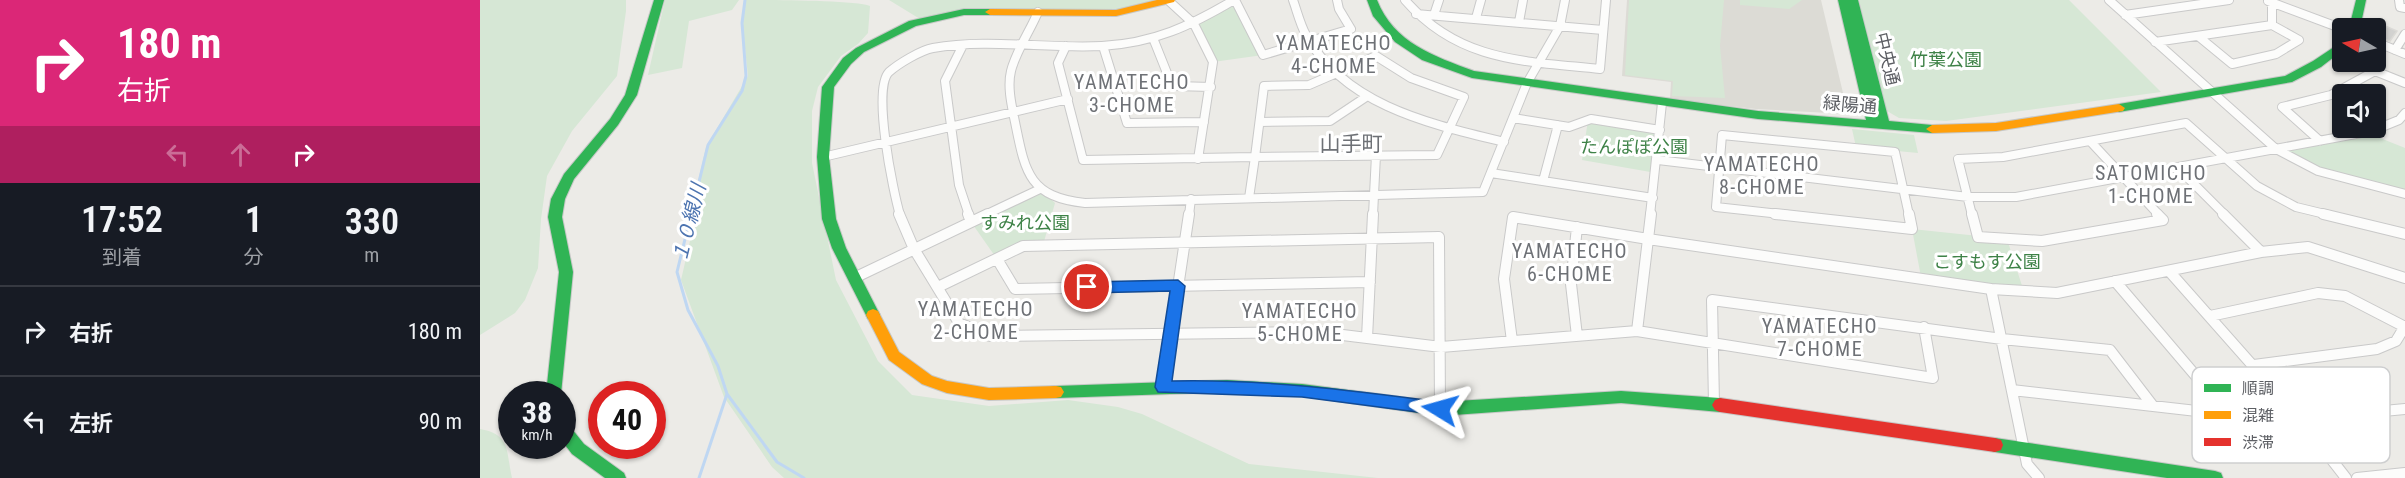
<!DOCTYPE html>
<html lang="ja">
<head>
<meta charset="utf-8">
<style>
  body { margin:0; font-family:"Roboto Condensed","Noto Sans JP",sans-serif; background:#20242c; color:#f1f3f6; height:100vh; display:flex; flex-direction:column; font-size:22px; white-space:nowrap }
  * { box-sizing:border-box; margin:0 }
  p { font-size:20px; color:#9ea1a6 }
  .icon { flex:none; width:33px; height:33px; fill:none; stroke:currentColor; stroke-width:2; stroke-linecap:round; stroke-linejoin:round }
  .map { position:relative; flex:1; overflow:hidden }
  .sheet { display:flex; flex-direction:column; background:#171b24; width:480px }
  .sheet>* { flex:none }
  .banner { background:#db2777; color:#fff; overflow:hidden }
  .needle { width:39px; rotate:279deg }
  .fabs { position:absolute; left:1852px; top:18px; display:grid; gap:12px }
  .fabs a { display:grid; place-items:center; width:54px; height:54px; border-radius:6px; background:#171b24; box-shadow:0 2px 4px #0004; font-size:30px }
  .speed { position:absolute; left:18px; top:381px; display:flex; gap:12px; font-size:30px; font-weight:700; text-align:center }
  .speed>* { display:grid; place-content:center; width:78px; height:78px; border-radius:50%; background:#171b24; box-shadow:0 2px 4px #0004; line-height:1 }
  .speed small { font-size:15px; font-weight:400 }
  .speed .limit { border:9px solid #d22; background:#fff; color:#111 }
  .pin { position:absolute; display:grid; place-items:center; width:51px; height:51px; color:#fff; margin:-26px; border:3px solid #fff; border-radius:50%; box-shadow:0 2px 6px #0007 }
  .me { position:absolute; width:66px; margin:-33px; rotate:278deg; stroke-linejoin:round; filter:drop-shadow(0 0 4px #0008) }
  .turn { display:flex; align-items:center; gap:21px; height:126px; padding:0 18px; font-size:27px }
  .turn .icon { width:78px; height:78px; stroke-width:2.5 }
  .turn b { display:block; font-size:42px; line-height:51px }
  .lanes { display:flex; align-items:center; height:57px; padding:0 18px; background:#0003; justify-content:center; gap:30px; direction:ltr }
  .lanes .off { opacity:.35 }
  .eta { display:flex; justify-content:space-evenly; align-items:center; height:102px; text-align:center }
  .eta b { font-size:36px; font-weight:600; line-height:42px }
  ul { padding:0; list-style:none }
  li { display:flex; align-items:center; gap:18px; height:90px; padding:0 18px; border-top:2px solid #363941 }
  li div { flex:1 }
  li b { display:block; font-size:22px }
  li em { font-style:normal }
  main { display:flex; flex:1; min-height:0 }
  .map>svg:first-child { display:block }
  .education { fill:#dcdbd5 }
  .green { fill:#d6e7d5 }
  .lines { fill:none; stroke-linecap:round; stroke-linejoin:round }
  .stream { stroke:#bfd7f2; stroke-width:3 }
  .building { fill:#d2d2d0; stroke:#dbdad6; stroke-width:1.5 }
  .street-far1-casing { stroke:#c9c9c9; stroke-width:10 }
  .street-casing { stroke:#c9c9c9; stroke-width:12 }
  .fast-casing { stroke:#c7c8c7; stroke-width:2 }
  .slow-casing { stroke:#c7c8c7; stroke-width:2 }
  .jam-casing { stroke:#c7c8c7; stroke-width:2 }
  .street-far1 { stroke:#fcfcfb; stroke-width:8 }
  .street { stroke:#fcfcfb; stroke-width:10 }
  .fast { fill:#30b455; fill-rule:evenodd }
  .slow { fill:#ff9f0a; fill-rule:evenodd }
  .jam { fill:#e5322d; fill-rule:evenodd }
  .route { fill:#1a73e8; stroke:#114b97; stroke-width:1.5 }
  .labels { text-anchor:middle; stroke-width:6; stroke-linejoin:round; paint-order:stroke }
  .street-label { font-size:18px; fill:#5d5f64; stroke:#fff }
  .park-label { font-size:18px; fill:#3e8247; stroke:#fff }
  .neighbourhood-label { font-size:20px; letter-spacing:1.5px; fill:#6e7176; stroke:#fff }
  .water-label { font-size:20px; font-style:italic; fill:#4d74b0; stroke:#fff }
  .quarter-label { font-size:21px; fill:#6e7176; stroke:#fff }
  .key { fill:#fff; stroke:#cecfd0; stroke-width:1.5 }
  .key-label { font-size:16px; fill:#5d5f64 }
</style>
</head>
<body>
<main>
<section class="sheet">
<div class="banner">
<div class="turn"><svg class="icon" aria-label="right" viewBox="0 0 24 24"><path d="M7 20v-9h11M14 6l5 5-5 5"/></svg><div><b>180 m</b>右折</div></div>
<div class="lanes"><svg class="icon off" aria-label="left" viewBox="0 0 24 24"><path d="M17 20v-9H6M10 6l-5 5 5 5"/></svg><svg class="icon off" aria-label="ahead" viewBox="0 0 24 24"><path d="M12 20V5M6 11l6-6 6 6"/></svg><svg class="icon" aria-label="right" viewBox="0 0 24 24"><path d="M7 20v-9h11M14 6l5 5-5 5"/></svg></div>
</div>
<div class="eta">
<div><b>17:52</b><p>到着</p></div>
<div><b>1</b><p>分</p></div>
<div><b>330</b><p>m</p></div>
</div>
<ul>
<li><svg class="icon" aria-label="right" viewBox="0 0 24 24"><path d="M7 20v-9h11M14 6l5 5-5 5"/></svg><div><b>右折</b></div><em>180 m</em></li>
<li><svg class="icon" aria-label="left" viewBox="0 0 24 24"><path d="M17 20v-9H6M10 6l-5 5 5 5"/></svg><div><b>左折</b></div><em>90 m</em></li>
</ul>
</section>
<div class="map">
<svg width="1925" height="478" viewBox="0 0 1925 478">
  <rect width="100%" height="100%" fill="#ecebe7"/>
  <!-- education -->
  <path class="education" d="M1147,0H1341L1368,114L1276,109L1190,99L1191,82L1142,76Z"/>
  <!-- green -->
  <path class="green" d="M0,0H146V11L137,76L92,131L67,176L61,219L58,268L45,300L35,313L0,335Z
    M185,0H259L252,10L209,21L202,68L168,75Z
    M266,0C289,0 375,0 390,6L388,33L378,44L361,56L338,87L332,111V163L356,280L398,361L432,395L509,406L588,400L638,407L662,414L769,464L898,478H304L292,467L244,397L201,280L213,228L212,207L226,147L268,76L262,20Z
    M409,0H690L636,13L500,12L440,19Z
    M1149,0H1244L1240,46L1245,98L1192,96L1193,81L1145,75Z
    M1260,0H1322L1309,9L1260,5Z
    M1379,0H1589L1681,92L1466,121L1419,118L1407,111Z
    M756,2L783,55L733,62L714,24Z
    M1108,120L1180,130L1176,173L1102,160Z
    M1372,129L1434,135L1438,153L1376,147Z
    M1885,132L1925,148V194L1870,181L1796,149Z
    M560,189L575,203L563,245L517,259L491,222Z
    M1432,229L1527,239L1544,292L1441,277Z
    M0,429C31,434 26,452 32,478H0Z"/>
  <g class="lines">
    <!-- stream -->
    <path class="stream" d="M265,0L262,23L266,76L262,91L228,145L197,272L208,310L238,366L247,394L297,462L324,478
      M219,478L247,394"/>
  </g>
  <!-- building -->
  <path class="building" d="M1896,22L1917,31L1910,41L1896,36Z"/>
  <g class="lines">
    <defs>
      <path id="street-far1" d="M755,0L783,55L871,29L859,9L857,0
        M813,0C817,11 820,24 826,35C865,106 951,124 1024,142
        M925,0C979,62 1044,61 1120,69L1126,0
        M1629,0L1796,149L1838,171L1925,194
        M1919,0L1920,7L1925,8
        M689,1L714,24L733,62L718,159
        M1788,1L1863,29
        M558,12C550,31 536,51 531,71C527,87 532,107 535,122C545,171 548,197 605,203L1003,192L1047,83L1080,26L1085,0
        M936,14L1123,30
        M954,15L959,0
        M1645,15L1749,0
        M996,18L1001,0
        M1039,22L1043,0
        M1718,36L1752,64L1796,54L1819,40L1792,25
        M673,38L691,83L695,86L731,87
        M1675,42L1792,25V0
        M1896,42L1925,54
        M483,45L465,81L479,185L489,215
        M586,46L578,63L603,160L775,157
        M623,46L647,123L724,122
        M1915,50L1925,34
        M896,56L931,78L984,97L957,155L775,157L784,86L829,85Z
        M1033,118L1089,127L1111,119L1180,130
        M780,122L850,121L886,97
        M1610,141L1679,215
        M1840,141L1802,107L1851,95L1895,71L1925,83
        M343,157L588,99
        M1178,160L1488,197H1536L1892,131L1919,120L1925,113
        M1697,167L1745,215
        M1011,173L1173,198
        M1063,181L1078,125
        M769,198L775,157
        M420,215C413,191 392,89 409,72C418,64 441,50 453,48C508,38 566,49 622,46C674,43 710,26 754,0
        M505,215L560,189
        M709,215L711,199
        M893,215L896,155
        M1170,215L1182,103
        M1309,215L1236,207L1242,135L1415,152L1429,215
        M1492,215L1478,159L1523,157L1706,123L1777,186L1816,207L1849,215"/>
      <path id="street" d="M419,214L434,249L479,323L510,336L838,332L961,347L1157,331L1453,378L1444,327
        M488,214L491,222
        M1171,214L1168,239L1511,289L1547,464L1559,478
        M1295,214L1432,229L1429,214
        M1492,214L1498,237L1562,241L1683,220
        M1677,214L1683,220
        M1743,214L1781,252
        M1843,214L1925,234
        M1097,227L1091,284L1097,336
        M517,259L535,289L890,282
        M1689,271L1820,419L1866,478
        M374,278L508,214
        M1635,281L1750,416
        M458,287L543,246L959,237L960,409
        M1511,289L1577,293L1781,252L1828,247L1925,278
        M1730,316L1838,293L1865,296L1925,327
        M887,338L893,214
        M1032,341L1024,279L1033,217L1168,239L1157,331
        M1774,365L1897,349L1916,341L1925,326
        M683,387L709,214
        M1532,390L1787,419H1820L1925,409
        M1234,404L1232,300L1522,339L1630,350L1673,406
        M1877,478L1925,473"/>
      <path id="fast" d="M174,0H184L157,95L138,125L94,179L85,199L82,217L93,272L81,394H66L79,272L68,217L71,199L84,174L130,119L145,95Z
        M887,0H897C914,43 954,56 994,71L1278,111L1386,120L1358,0H1378L1409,121L1452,125L1458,129L1452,133L1278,119L992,78L942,60L915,42L893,16Z
        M1876,0H1886L1880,28H1869Z
        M484,9H510L515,12L510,15H484L436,26L384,52L371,64L354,87L349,157L356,219L366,248L400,315L398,319H388L352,248L342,219L337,157L342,87L363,58L376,48L429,21Z
        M1863,41V50L1841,67L1812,82L1639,112L1633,108L1639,104L1805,76L1833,61Z
        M747,380L822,384L960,402L1141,391L1240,398L1245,400L1248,405L1245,410L1240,412L1141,403L960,416L822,396L747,392L576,398L571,397L568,392L571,387L576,386Z
        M82,422L88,424L104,444L144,473L146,478H125L92,454L82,441Z
        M1515,438L1735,471L1741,473L1743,478H1687L1515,452L1509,450L1507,445L1509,440Z"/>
      <path id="slow" d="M677,0H695L694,2L636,16L510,15L505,12L510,9L636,10Z
        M1639,104L1645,108L1643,111L1516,131L1452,133L1446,129L1452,125L1516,123Z
        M393,309L398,311L419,352L452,376L467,381L509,388L576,386L581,387L584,392L581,397L576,398L509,400L467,393L442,384L409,360L386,315L388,311Z"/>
      <path id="jam" d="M1240,398L1515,438L1521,440L1523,445L1521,450L1515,452L1240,412L1235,410L1232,405L1235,400Z"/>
    </defs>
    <!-- street-far1 casing -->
    <use href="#street-far1" class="street-far1-casing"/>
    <!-- street casing -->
    <use href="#street" class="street-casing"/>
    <!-- fast casing -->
    <use href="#fast" class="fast-casing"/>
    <!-- slow casing -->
    <use href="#slow" class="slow-casing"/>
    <!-- jam casing -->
    <use href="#jam" class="jam-casing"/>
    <!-- street-far1 -->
    <use href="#street-far1" class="street-far1"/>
    <!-- street -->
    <use href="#street" class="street"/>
    <!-- fast -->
    <use href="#fast" class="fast"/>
    <!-- slow -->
    <use href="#slow" class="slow"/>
    <!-- jam -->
    <use href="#jam" class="jam"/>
  </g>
  <!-- route -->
  <path class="route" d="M698,280L705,286L692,381C784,379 869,390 960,402L968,409L960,415L822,397L678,392L675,387L690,291L607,293L600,287L607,282Z"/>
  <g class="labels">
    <!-- street labels -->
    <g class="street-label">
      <text transform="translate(1407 59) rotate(77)" y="6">中央通</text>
      <text transform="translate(1370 105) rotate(5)" y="6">緑陽通</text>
    </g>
    <!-- park labels -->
    <g class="park-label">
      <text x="1466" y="66">竹葉公園</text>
      <text x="1154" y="153">たんぽぽ公園</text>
      <text x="545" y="229">すみれ公園</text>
      <text x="1507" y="268">こすもす公園</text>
    </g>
    <!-- neighbourhood labels -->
    <g class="neighbourhood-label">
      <text x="854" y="50">YAMATECHO<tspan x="854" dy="23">4-CHOME</tspan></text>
      <text x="652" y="89">YAMATECHO<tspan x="652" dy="23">3-CHOME</tspan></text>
      <text x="1282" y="171">YAMATECHO<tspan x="1282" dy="23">8-CHOME</tspan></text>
      <text x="1671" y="180">SATOMICHO<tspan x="1671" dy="23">1-CHOME</tspan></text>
      <text x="1090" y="258">YAMATECHO<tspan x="1090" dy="23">6-CHOME</tspan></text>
      <text x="496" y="316">YAMATECHO<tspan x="496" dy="23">2-CHOME</tspan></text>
      <text x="820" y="318">YAMATECHO<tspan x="820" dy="23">5-CHOME</tspan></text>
      <text x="1340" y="333">YAMATECHO<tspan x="1340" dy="23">7-CHOME</tspan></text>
    </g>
    <!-- water labels -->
    <g class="water-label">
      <text transform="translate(209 223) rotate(-76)" y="7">１０線川</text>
    </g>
    <!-- quarter labels -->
    <g class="quarter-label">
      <text x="871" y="151">山手町</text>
    </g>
  </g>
  <!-- legend -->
  <rect x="1712" y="367" width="198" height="96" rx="9" class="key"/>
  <rect x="1724" y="384" width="27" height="8" fill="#30b455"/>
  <rect x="1724" y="411" width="27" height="8" fill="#ff9f0a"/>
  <rect x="1724" y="438" width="27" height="8" fill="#e5322d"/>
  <g class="key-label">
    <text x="1762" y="394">順調</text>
    <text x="1762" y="421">混雑</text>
    <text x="1762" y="448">渋滞</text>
  </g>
</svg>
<div class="fabs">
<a><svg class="needle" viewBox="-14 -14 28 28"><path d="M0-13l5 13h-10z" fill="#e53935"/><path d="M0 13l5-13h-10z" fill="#9ea1a6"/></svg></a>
<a><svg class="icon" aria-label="sound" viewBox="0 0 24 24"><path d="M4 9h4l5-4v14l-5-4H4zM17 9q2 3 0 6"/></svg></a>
</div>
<div class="speed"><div>38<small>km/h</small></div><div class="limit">40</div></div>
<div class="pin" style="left:607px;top:287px;background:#d93025"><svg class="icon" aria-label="arrive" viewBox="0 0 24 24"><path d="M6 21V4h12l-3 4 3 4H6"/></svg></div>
<svg class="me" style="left:960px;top:409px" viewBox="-20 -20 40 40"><path d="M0-17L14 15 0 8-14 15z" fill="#1a73e8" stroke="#fff" stroke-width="4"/></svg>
</div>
</main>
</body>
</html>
